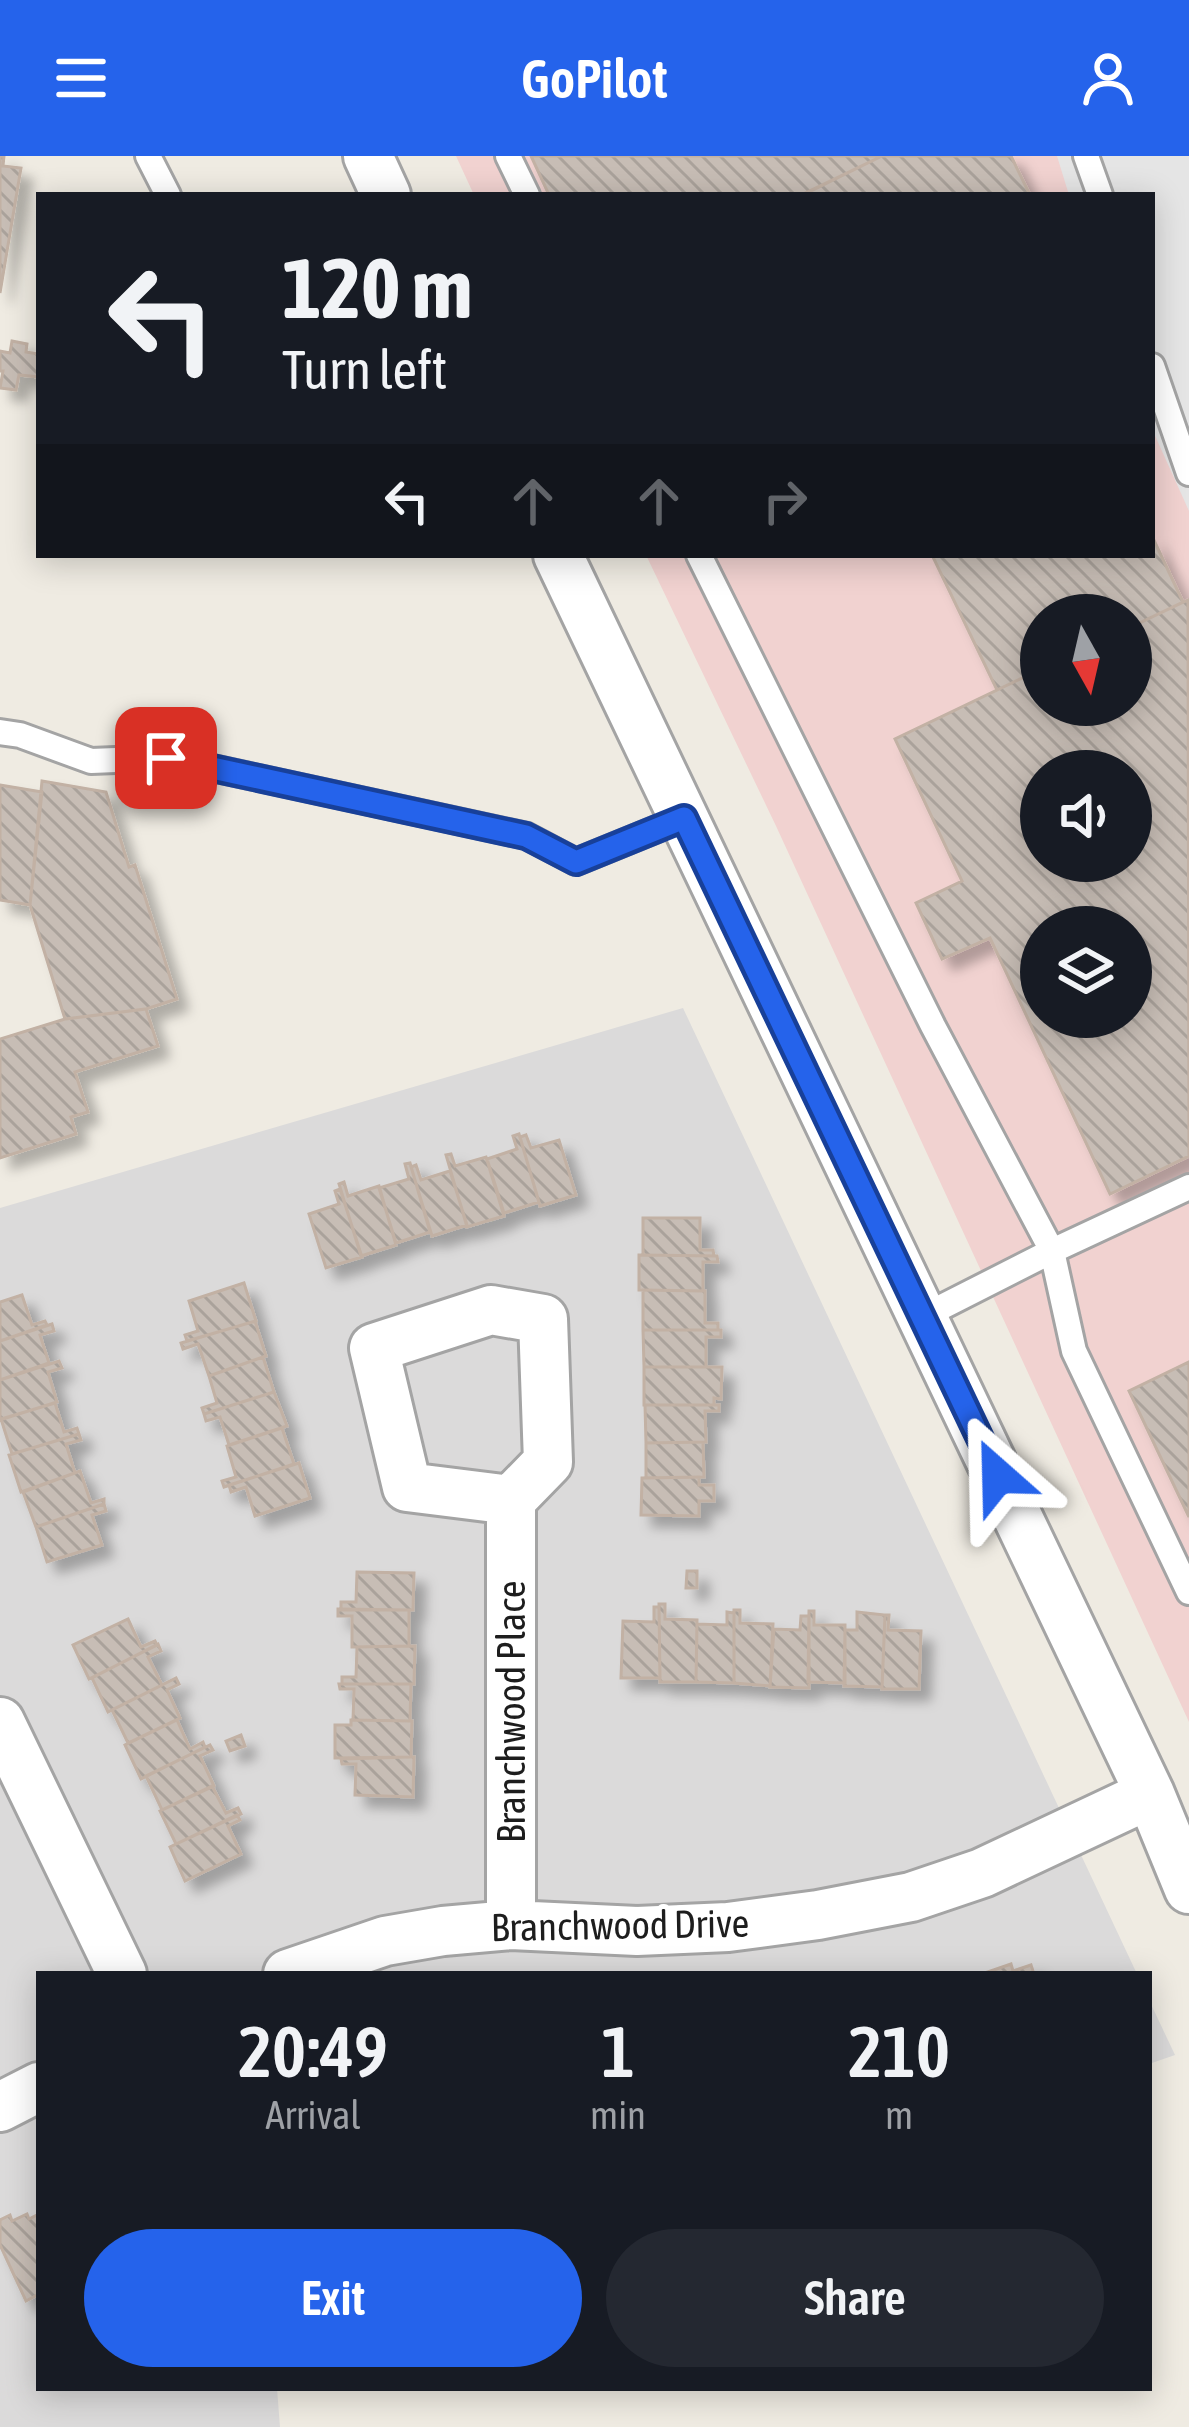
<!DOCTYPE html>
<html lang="en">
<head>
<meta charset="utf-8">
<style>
  body { margin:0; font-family:"Asap Condensed",sans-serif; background:#242831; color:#f1f3f6; height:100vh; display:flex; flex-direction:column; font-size:45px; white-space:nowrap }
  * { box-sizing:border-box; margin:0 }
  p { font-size:39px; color:#9ea1a6 }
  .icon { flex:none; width:66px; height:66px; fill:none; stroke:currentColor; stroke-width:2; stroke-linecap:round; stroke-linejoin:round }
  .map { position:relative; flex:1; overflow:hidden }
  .panel { position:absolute; left:36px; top:1815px; width:1116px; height:420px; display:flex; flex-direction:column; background:#171b24; border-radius:0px; box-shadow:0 6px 30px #0003 }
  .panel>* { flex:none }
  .guide { position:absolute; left:36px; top:36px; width:1119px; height:366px; border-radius:0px; box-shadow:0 6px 30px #0003; background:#171b24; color:#f1f3f6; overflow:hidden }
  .needle { width:78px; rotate:172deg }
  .buttons { position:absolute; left:1020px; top:438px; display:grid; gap:24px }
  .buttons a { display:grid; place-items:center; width:132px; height:132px; border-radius:50%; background:#171b24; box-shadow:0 6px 30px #0003; font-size:60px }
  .pin { position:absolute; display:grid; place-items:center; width:102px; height:102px; color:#fff; margin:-51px; border-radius:24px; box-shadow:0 6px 18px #0006 }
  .me { position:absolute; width:132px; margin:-66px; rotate:335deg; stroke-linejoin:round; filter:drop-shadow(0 0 9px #0008) }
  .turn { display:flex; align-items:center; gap:42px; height:252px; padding:0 48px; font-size:54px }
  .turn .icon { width:156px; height:156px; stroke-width:2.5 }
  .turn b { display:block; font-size:84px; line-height:102px }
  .lanes { display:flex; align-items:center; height:114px; padding:0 48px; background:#0003; justify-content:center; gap:60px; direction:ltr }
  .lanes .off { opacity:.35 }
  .eta { display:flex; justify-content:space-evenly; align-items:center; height:204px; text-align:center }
  .eta b { font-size:72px; font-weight:600; line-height:84px }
  .button { display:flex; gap:24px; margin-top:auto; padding:24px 48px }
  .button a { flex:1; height:138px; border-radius:72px; background:#2563eb; color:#fff; font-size:48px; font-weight:600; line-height:138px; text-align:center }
  .button a+a { background:#242831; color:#f1f3f6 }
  header { display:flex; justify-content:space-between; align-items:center; height:156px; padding:0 48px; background:#2563eb; color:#fff; font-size:54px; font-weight:600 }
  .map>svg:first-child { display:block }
  .residential { fill:#dbdada }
  .commercial { fill:#f1d2d0; fill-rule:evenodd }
  .parking { fill:#e5e5e5 }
  .building { fill:url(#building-back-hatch); stroke:#c2b1a4; stroke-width:3; fill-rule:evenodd; filter:url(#shadow) }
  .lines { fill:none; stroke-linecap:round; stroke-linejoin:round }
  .lane-casing { stroke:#a4a4a4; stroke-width:30 }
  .street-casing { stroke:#a4a4a4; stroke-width:54 }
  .lane { stroke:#fff; stroke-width:24 }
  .street { stroke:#fff; stroke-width:48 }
  .route-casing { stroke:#184099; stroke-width:30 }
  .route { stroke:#2563eb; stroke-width:21 }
  .labels { text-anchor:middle; stroke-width:10; stroke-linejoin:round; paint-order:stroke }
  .street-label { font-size:39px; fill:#1d1d1d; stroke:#fff }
</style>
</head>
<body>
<header><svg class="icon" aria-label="menu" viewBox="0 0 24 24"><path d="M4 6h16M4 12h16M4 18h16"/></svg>GoPilot<svg class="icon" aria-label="person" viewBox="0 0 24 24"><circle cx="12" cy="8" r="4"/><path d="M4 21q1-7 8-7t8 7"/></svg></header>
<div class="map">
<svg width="1189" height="2271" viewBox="0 0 1189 2271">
  <defs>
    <pattern id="building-back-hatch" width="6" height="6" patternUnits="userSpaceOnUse" patternTransform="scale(3)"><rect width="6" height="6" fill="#c7bdb5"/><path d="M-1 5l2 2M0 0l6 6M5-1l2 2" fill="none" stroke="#aaa29b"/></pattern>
    <filter id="shadow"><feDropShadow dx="11" dy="11" stdDeviation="6" flood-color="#0004"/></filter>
  </defs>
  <rect width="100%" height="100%" fill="#efebe2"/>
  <!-- residential -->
  <path class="residential" d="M683,852L1137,1818H39V2232H277L280,2271H0V1052Z
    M1149,1844L1175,1899L1149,1908Z"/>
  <!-- commercial -->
  <path class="commercial" d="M456,0H1189V1566L776,670L646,399H1152V39H474ZM1041,459H1131V549H1041ZM1041,615H1131V705H1041ZM1041,771H1131V861H1041Z"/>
  <!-- parking -->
  <path class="parking" d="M1057,0H1189V355L1152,273V39H1069Z"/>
  <!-- building -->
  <path class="building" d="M0,0H4L3,10L21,12L0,137Z
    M531,0H882L801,39H549Z
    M882,0H1011L1030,39H803Z
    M12,185L27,188L26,196L39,198V221L19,219L16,234L0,232L3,215H0V195L10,197Z
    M1152,380L1183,446L1131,471V459H1041V513L997,534L932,399H1152Z
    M1188,444L1189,1000L1110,1038L990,782L942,803L916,747L962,725L895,583L1041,513V549H1131V471ZM1041,615H1131V705H1041ZM1041,771H1131V861H1041Z
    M42,625L106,636L129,711L135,709L177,843L146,853L65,863L30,749Z
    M0,629L42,636L30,749L0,744Z
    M146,853L158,890L75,916L88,956L71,961L76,978L0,1002V883L65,863Z
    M519,978L539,1046L504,1057L487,1003L517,993L513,980Z
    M526,979L531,992L559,984L576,1039L540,1050L520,981Z
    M451,998L455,1010L486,1001L504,1060L467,1071L446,999Z
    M410,1007L430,1076L396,1087L379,1032L409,1023L405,1008Z
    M416,1009L421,1024L450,1015L467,1069L432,1080L411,1011Z
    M344,1026L348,1040L379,1030L396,1089L361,1100L339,1028Z
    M340,1033L362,1101L326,1112L309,1058L339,1048L335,1035Z
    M643,1062H700V1094H713L714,1100L643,1099Z
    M639,1099L717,1100L718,1106H703V1135L639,1134Z
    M244,1127L256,1165L187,1185L185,1179L198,1175L189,1145Z
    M643,1134L705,1135V1167H718V1174H643Z
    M22,1139L32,1169L45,1165L47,1169L0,1185V1146Z
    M255,1165L266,1200L209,1220L198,1188L183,1193L181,1187Z
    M52,1168L54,1175L40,1179L49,1207L0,1224V1185Z
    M643,1174H721V1181H706V1211H644Z
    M263,1201L274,1236L204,1258L202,1252L217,1247L209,1220Z
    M59,1205L62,1212L48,1216L57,1246L0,1264V1224Z
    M1189,1206V1361L1129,1235Z
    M644,1211H722L721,1243L714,1242V1249H644Z
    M274,1236L287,1270L229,1289L220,1261L206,1265L204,1258Z
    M55,1247L64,1276L77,1272L79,1278L12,1298L1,1263Z
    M645,1249H719V1255H705L706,1286L646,1287Z
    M282,1272L294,1308L224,1331L222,1325L236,1321L227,1290Z
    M79,1278L81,1284L66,1288L75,1317L21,1336L9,1299Z
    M703,1286L704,1321L646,1322V1287Z
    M299,1307L310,1342L255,1360L246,1331L231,1336L229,1329Z
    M80,1315L91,1347L104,1343V1348L36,1371L23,1336Z
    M699,1321V1329H714V1345H699V1360L641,1359L642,1322Z
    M104,1348L106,1355L92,1359L102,1389L47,1406L36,1371Z
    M687,1415H697V1432H686Z
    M357,1416L414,1417L413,1454H341V1446H356Z
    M659,1448H665V1463L697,1464L696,1526H660Z
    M654,1451H659L660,1522H621L623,1465L654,1466Z
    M338,1453L409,1454V1490L352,1491V1460H338Z
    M734,1454H740V1467L773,1468L770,1530L734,1527Z
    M809,1455H814V1469H845V1527L808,1526Z
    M727,1456L734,1457V1527L696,1526L697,1468L727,1469Z
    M857,1456L885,1459L882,1531L844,1530L845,1474H857Z
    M885,1459H889L888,1474L921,1475L919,1533H882Z
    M801,1460H809V1532L770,1531L774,1473L800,1474Z
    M128,1463L141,1491L155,1485L157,1489L89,1523L73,1489Z
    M158,1488L161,1495L148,1501L162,1529L108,1556L92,1522Z
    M415,1490L414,1528H342V1521H356L357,1491Z
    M176,1522L179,1528L167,1534L180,1562L128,1587L112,1554Z
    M339,1528H411L410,1565L353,1564L354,1533H340Z
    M177,1564L190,1593L203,1586L205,1591L141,1623L125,1589Z
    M351,1564L412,1565L411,1601L335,1602V1569H351Z
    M241,1579L245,1590L230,1595L226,1585Z
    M210,1589L213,1594L200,1600L214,1630L162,1654L146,1620Z
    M411,1601H414L413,1641L355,1639L356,1608H342L341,1603Z
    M212,1630L226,1657L238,1652L241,1658L176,1688L160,1655Z
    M237,1659L240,1664L228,1670L241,1698L185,1725L170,1691Z
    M1011,1808L1013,1815L1031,1809L1034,1818H982Z
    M27,2058L29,2063L39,2058V2138L26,2145L0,2089V2064L10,2059L12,2065Z"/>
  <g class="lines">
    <defs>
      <path id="lane" d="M148,0L168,39
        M508,0L527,39
        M1086,0L1100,39
        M1152,210L1189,317
        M699,399L933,870L1052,1095L1074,1195L1189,1436
        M0,576L20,579L91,605L166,602L527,680L576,706L684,662
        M922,1161L1052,1095L1189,1031"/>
      <path id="street" d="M368,0L386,39
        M558,399L1150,1638L1189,1733
        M491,1154L543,1163L548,1306L511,1344L407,1331L374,1192Z
        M0,1566L122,1818
        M511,1769V1344
        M288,1818L385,1785L443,1775L511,1769L637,1775L728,1771L818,1759L911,1741L982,1717L1150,1638
        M0,1951L39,1931"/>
    </defs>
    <!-- lane casing -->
    <use href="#lane" class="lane-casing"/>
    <!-- street casing -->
    <use href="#street" class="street-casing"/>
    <!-- lane -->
    <use href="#lane" class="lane"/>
    <!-- street -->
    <use href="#street" class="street"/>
  </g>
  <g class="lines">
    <defs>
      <path id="route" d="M166,602L526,680L576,706L684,662L998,1320"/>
    </defs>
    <!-- route casing -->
    <use href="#route" class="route-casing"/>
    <!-- route -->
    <use href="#route" class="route"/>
  </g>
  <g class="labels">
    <!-- street labels -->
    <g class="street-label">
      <text transform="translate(511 1556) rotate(-90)" y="14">Branchwood Place</text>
      <text transform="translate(620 1769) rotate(-1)" y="14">Branchwood Drive</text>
    </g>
  </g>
</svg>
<div class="buttons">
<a><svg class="needle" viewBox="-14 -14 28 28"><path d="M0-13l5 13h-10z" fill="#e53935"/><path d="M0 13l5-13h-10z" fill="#9ea1a6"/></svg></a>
<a><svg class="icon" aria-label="sound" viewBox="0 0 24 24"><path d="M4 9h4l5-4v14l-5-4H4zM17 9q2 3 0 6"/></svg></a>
<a><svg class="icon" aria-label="layers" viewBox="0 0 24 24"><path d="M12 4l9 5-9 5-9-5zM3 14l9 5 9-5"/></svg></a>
</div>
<div class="pin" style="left:166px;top:602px;background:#d93025"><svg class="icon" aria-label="arrive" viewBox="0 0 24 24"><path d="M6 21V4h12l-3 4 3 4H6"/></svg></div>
<svg class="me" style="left:998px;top:1320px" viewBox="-20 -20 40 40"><path d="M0-17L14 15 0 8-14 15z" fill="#2563eb" stroke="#fff" stroke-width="4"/></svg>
<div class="guide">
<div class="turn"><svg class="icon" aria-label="left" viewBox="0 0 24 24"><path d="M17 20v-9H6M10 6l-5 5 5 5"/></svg><div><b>120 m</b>Turn left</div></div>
<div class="lanes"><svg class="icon" aria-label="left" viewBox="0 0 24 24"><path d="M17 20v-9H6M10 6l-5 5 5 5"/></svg><svg class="icon off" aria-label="ahead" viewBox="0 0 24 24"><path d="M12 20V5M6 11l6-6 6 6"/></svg><svg class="icon off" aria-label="ahead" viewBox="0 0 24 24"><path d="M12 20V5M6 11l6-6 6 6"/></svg><svg class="icon off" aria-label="right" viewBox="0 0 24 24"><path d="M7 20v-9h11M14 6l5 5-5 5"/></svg></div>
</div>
<section class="panel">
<div class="eta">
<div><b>20:49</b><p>Arrival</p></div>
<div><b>1</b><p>min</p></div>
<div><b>210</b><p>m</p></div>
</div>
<div class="button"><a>Exit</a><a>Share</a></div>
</section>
</div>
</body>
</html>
